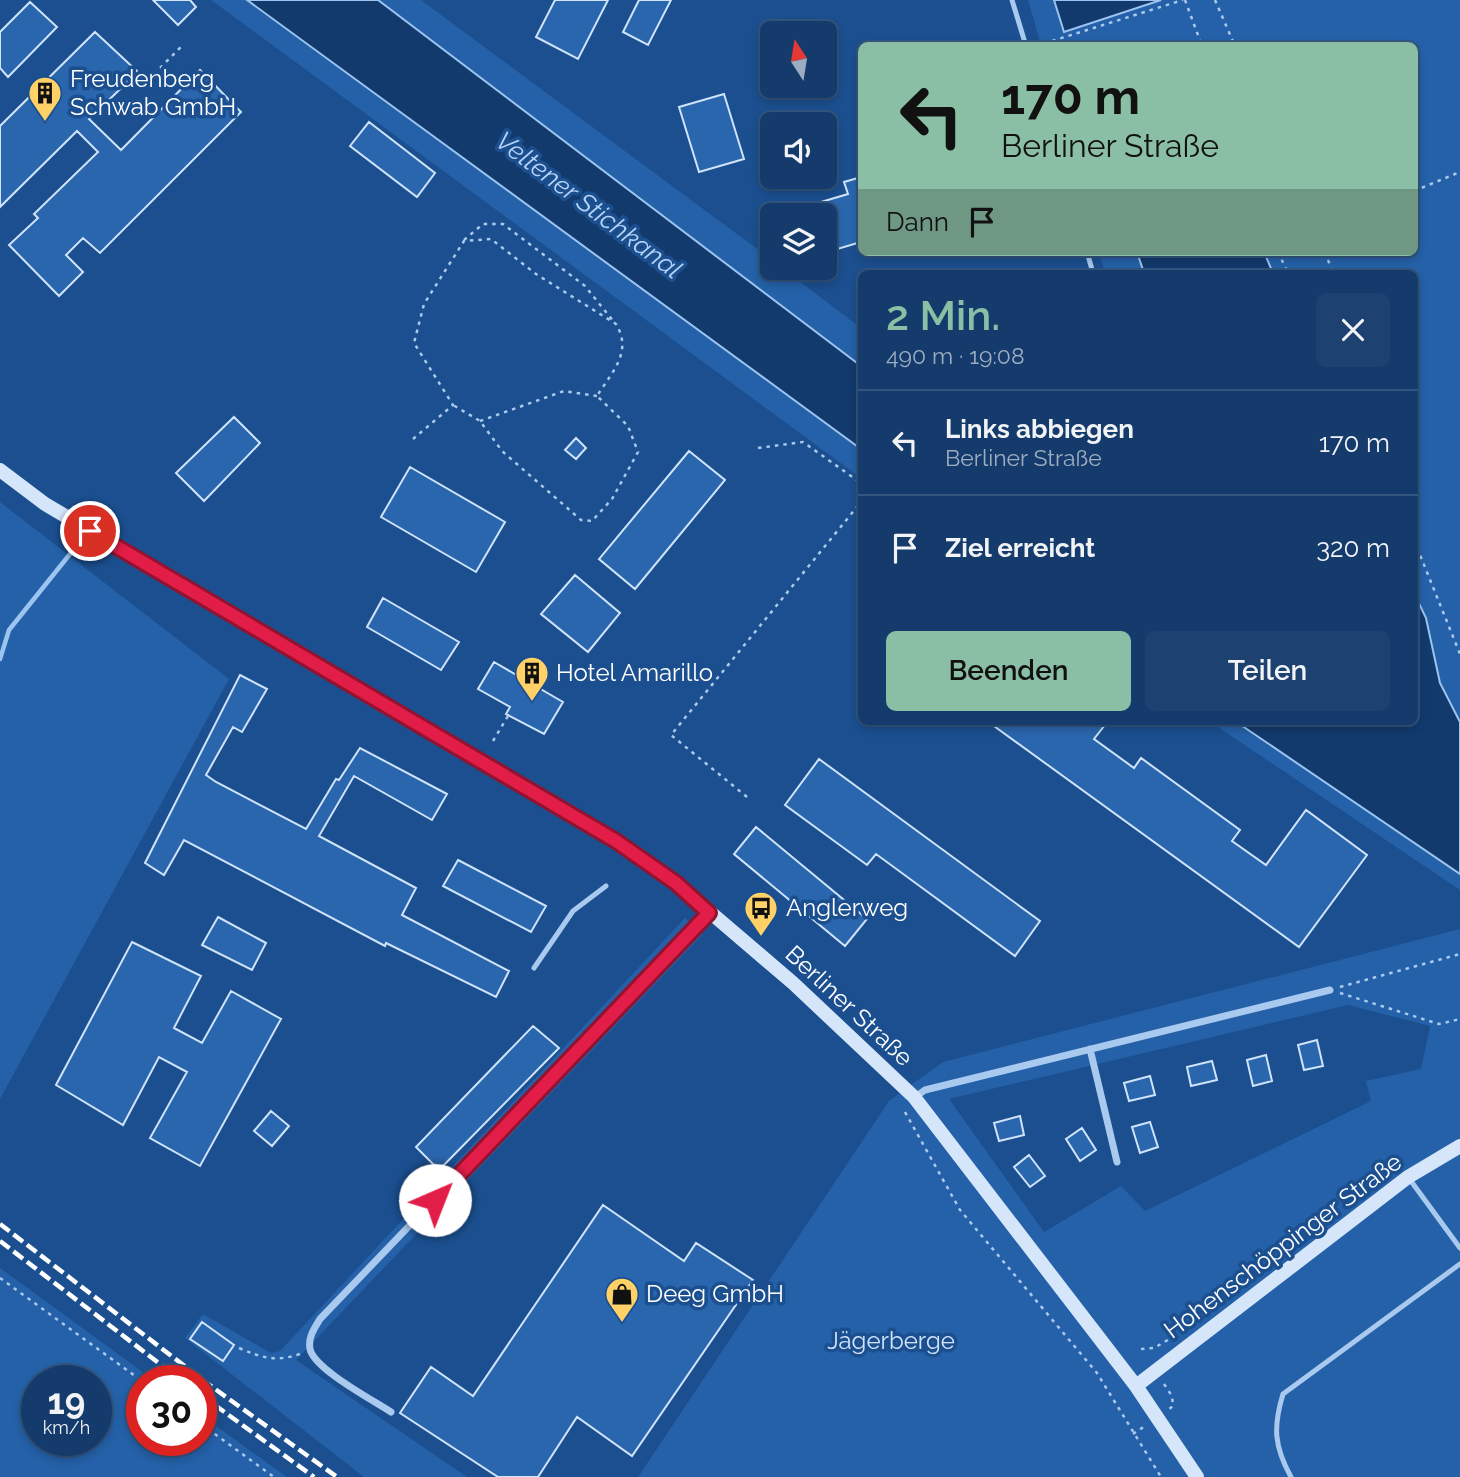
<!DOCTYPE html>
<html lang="de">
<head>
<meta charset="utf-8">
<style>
  body { margin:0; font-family:Raleway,sans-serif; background:#1d4271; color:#f1f3f6; height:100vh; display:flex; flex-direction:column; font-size:26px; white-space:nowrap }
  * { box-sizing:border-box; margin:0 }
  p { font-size:23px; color:#9dadc1 }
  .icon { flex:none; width:38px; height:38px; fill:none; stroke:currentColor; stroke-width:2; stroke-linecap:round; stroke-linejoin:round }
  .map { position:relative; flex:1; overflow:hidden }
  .details { position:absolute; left:858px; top:270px; width:560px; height:455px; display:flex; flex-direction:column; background:#143b6b; border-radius:10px; box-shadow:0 4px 10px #0003,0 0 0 2px #33557e }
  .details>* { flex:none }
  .guide { position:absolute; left:858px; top:42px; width:560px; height:214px; border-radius:10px; box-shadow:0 4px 10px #0003,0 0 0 2px #33557e; background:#8abfa5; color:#111; overflow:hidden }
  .needle { width:46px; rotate:348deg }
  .fabs { position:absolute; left:760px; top:21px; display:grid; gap:14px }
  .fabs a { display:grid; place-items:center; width:77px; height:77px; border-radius:10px; background:#143b6b; box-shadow:0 4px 10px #0003,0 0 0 2px #33557e; font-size:35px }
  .speed { position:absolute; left:21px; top:1365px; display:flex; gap:14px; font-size:35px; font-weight:700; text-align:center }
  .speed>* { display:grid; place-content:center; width:91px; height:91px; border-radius:50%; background:#143b6b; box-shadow:0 4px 10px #0003,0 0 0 2px #33557e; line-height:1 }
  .speed small { font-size:18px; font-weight:400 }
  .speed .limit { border:10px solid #d22; background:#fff; color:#111 }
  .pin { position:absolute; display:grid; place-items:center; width:60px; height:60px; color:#fff; margin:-30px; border:4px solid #fff; border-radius:50%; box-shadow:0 2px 7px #0007 }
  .me { position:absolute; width:77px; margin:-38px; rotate:44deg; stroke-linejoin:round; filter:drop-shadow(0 0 5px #0008) }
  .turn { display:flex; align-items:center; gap:24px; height:147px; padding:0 28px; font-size:32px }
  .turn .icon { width:91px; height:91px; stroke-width:2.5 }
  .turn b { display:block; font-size:49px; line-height:60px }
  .then { display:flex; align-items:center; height:66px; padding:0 28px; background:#0003; gap:14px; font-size:26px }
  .round { display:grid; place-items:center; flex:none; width:74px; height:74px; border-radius:10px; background:#1d4271 }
  .headline { display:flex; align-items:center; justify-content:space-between; height:119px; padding:0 28px }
  h1 { font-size:42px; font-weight:600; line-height:52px; color:#8abfa5 }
  .primary-button { display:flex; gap:14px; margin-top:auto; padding:14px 28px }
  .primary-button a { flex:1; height:80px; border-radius:10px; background:#8abfa5; color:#111; font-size:28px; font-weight:600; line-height:80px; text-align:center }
  .primary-button a+a { background:#1d4271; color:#f1f3f6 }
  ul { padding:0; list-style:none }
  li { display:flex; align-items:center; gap:21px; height:105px; padding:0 28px; border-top:2px solid #33557e }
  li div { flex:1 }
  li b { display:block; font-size:26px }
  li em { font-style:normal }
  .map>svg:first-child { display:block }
  .green { fill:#2461a8; fill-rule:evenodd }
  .water { fill:#123a6d; stroke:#9cc4f0; stroke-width:2 }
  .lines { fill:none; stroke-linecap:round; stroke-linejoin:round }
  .stream { stroke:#9cc4f0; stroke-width:4.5 }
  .building { fill:#2a66ad; stroke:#cfe3fa; stroke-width:2 }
  .path { stroke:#a9c9ee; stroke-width:2.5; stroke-dasharray:3.5 5; stroke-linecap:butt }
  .lane { stroke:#a9c9ee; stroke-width:5 }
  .street { stroke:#a9c9ee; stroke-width:7 }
  .secondary { stroke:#d6e6fa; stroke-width:14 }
  .rail { stroke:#fff; stroke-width:4.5; stroke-dasharray:12 5; stroke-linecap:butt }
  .route-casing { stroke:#92132f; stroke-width:18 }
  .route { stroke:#e11d48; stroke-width:12 }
  .labels { text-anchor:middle; stroke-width:7; stroke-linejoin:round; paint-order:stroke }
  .poi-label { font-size:24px; fill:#fff; stroke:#1b4f8f; text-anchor:start }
  .street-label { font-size:24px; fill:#fff; stroke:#1b4f8f }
  .park-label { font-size:24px; fill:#cfe3fa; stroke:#1b4f8f }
  .water-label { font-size:26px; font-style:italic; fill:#b5d3f5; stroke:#1b4f8f }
</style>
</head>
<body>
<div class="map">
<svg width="1460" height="1477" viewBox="0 0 1460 1477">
  <rect width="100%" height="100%" fill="#1b4f8f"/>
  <!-- green -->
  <path class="green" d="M211,0H247L861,449V478Z
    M378,0H421L772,260V268H782L861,328V366Z
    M1028,0H1054L1064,32L1161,0H1460V722L1440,683L1426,618L1414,593V273H1273L1264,252H1414V46L1041,45Z
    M1099,252H1137L1144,273H1105Z
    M0,502L229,679L0,1099Z
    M1209,721H1235L1460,874V890Z
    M685,918L703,934L296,1360L467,1477H364L185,1338L203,1314L271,1353L280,1351Z
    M1460,929V1477H638L889,1101L943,1062ZM1348,1005L1430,1026L1421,1069L1366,1081L1371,1101L1145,1211L1121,1186L1044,1232L949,1099Z
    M0,1268L155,1381H142V1440H201V1415L287,1477H0ZM37,1381H96V1440H37Z"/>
  <!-- water -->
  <path class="water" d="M247,0H378L861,366V449Z
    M1054,0H1161L1064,32Z
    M1137,252H1264L1273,273H1144Z
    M1414,593L1426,618L1440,683L1460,722V874L1235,721H1414Z"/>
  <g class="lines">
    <!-- stream -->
    <path class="stream" d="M0,659L9,630L70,554"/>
  </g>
  <!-- building -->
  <path class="building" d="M153,0H190L196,7L178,25Z
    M555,0H608L578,59L536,37Z
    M639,0H671L648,45L623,32Z
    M30,2L57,27L8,77L0,68V32Z
    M95,32L138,72L89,119L121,150L200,70L241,112L100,253L83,238L66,255L83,272L59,296L9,245L38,218L34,214L98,152L77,131L0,207V126Z
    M724,94L744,159L699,172L679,107Z
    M369,122L435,173L417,197L350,146Z
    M861,177V242L824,253V215H787V212L848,194L844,182Z
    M234,417L260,443L204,501L176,473Z
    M576,438L586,448L576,459L565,450Z
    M689,451L725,480L635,589L599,559Z
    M410,467L505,522L476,572L381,517Z
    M575,575L620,613L588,652L541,614Z
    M383,598L459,642L441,670L367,627Z
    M494,662L563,702L544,734L506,714L510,707L478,689Z
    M240,675L267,689L242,732L233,727L206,775L216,782L306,829L336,779L339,780L360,748L447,794L432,820L354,776L319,836L416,888L402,915L509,971L496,997L386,943L385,946L184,840L164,875L145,863Z
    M987,721H1108L1094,739L1134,768L1141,758L1240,830L1232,841L1266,865L1306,810L1367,855L1299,947Z
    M819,759L1040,921L1015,956L876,854L867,865L785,805Z
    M756,827L867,919L845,946L734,854Z
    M458,860L546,906L531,932L443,886Z
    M218,917L266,943L252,970L202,945Z
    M132,942L201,976L174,1028L202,1043L231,991L281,1019L200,1166L150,1138L187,1072L159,1057L123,1125L56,1085Z
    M533,1026L559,1048L439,1170L416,1147Z
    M1317,1040L1323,1066L1304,1070L1298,1045Z
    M1266,1055L1272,1081L1253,1086L1247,1060Z
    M1212,1061L1217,1080L1191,1086L1187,1067Z
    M1150,1076L1155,1095L1129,1101L1124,1083Z
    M271,1111L289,1126L272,1146L254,1131Z
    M1020,1116L1024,1135L999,1141L994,1123Z
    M1150,1122L1158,1147L1140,1153L1132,1127Z
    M1082,1128L1096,1150L1080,1161L1066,1139Z
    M1029,1155L1045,1176L1030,1187L1014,1167Z
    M603,1205L684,1261L696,1243L753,1280L632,1456L577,1417L538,1477H498L400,1413L431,1367L473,1396Z
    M202,1322L234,1345L223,1361L190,1339Z"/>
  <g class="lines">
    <!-- path -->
    <path class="path" d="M1185,0L1202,46
      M1215,0L1235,46
      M1036,46L1183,0
      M154,74L182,46
      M1414,191L1460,172
      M464,240L483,224H503L585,286L614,322
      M1278,252L1288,273
      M1325,252L1333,273
      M480,421L564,391L597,396
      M413,439L453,405L414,343L424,304L464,241L491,239L536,274L616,324C633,352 612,372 597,396L628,426L638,452L612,499L592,521L581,520L502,451L480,421L453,405
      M758,448L803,442L861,483
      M1414,540L1460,654
      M493,741L508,716
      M747,797L671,735L861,502
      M1340,987L1460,954
      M1340,993L1439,1024L1460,1019
      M905,1112L960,1210L1097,1373L1161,1477
      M0,1278L142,1381
      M1195,1320L1207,1311
      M239,1348C262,1358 276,1362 300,1354
      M1141,1349L1154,1348L1173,1337
      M1164,1384L1172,1396L1173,1406L1168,1410
      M201,1424L274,1477
      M1133,1434L1145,1426"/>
    <!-- lane -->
    <path class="lane" d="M1012,0L1026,46
      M1087,252L1093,273
      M534,968L573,911L606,886
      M1408,1177L1460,1248
      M1291,1477C1274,1446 1273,1427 1283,1394L1460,1264"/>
    <!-- street -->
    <path class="street" d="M1090,1049L1117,1162
      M915,1097L925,1090L1330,990
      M391,1412C373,1400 314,1369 310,1349C308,1337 314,1329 320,1319L709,913"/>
    <!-- secondary -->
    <path class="secondary" d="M0,470L45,504L616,841L676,883L793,983L914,1097L1136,1386L1197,1477
      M1136,1386L1408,1177L1460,1146"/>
    <!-- rail -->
    <path class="rail" d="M0,1224L204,1381L337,1477
      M0,1241L182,1381
      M201,1395L314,1477"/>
  </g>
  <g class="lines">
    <defs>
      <path id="route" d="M90,531L616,841L676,883L709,913L435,1200"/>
    </defs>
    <!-- route casing -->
    <use href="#route" class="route-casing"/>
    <!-- route -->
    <use href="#route" class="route"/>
  </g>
  <!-- icons -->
  <defs>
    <symbol id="building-pin" viewBox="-11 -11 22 30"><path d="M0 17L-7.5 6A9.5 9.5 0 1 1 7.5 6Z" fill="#ffd166" stroke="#1b4f8f"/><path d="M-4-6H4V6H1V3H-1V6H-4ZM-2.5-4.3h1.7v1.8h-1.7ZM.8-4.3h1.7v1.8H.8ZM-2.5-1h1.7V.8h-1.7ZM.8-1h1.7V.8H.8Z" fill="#111"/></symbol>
    <symbol id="bus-pin" viewBox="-11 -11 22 30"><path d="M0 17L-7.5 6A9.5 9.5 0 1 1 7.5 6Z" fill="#ffd166" stroke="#1b4f8f"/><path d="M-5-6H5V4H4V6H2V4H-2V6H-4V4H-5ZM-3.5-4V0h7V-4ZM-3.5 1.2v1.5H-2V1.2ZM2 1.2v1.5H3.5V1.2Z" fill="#111"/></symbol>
    <symbol id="shop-pin" viewBox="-11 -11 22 30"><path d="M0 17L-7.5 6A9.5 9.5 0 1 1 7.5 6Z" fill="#ffd166" stroke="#1b4f8f"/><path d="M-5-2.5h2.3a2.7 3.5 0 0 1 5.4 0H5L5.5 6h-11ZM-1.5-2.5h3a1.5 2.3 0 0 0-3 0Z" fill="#111"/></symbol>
  </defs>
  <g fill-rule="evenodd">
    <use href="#building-pin" x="26" y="74" width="38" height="52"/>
    <use href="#building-pin" x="513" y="654" width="38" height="52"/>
    <use href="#bus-pin" x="742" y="889" width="38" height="52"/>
    <use href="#shop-pin" x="603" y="1275" width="38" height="52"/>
  </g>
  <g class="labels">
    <!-- poi labels -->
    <g class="poi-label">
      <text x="70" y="87">Freudenberg<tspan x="70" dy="28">Schwab GmbH</tspan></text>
      <text x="556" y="681">Hotel Amarillo</text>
      <text x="786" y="916">Anglerweg</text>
      <text x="646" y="1302">Deeg GmbH</text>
    </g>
    <!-- street labels -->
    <g class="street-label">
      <text transform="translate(849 1006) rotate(43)" y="8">Berliner Straße</text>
      <text transform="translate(1283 1246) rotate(-37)" y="8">Hohenschöppinger Straße</text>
    </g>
    <!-- park labels -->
    <g class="park-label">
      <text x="891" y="1349">Jägerberge</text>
    </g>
    <!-- water labels -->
    <g class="water-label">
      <text transform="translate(589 205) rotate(37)" y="9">Veltener Stichkanal</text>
    </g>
  </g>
</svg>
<div class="fabs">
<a><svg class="needle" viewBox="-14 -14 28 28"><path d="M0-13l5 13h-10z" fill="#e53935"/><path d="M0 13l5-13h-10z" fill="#9dadc1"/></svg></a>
<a><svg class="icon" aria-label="sound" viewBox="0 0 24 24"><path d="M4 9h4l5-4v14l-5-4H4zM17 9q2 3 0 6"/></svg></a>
<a><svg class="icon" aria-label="layers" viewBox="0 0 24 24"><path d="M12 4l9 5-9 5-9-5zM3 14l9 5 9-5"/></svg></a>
</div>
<div class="speed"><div>19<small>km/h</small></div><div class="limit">30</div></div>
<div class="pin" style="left:90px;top:531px;background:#d93025"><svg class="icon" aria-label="arrive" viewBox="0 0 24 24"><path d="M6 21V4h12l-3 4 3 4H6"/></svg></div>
<svg class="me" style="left:435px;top:1200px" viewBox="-20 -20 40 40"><circle r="19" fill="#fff"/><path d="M0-13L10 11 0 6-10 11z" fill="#e11d48"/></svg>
<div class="guide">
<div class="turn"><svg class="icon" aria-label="left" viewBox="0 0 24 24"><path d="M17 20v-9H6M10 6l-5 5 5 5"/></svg><div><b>170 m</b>Berliner Straße</div></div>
<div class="then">Dann<svg class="icon" aria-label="arrive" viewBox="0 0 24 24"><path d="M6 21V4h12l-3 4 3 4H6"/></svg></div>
</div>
<section class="details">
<div class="headline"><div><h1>2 Min.</h1><p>490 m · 19:08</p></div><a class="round"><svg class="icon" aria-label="close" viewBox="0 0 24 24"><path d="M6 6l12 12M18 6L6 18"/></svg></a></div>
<ul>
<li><svg class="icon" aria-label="left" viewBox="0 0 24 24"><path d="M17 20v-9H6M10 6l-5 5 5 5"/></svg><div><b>Links abbiegen</b><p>Berliner Straße</p></div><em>170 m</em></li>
<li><svg class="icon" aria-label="arrive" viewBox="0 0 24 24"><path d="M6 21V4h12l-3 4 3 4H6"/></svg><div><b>Ziel erreicht</b></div><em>320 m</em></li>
</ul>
<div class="primary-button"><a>Beenden</a><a>Teilen</a></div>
</section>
</div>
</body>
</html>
